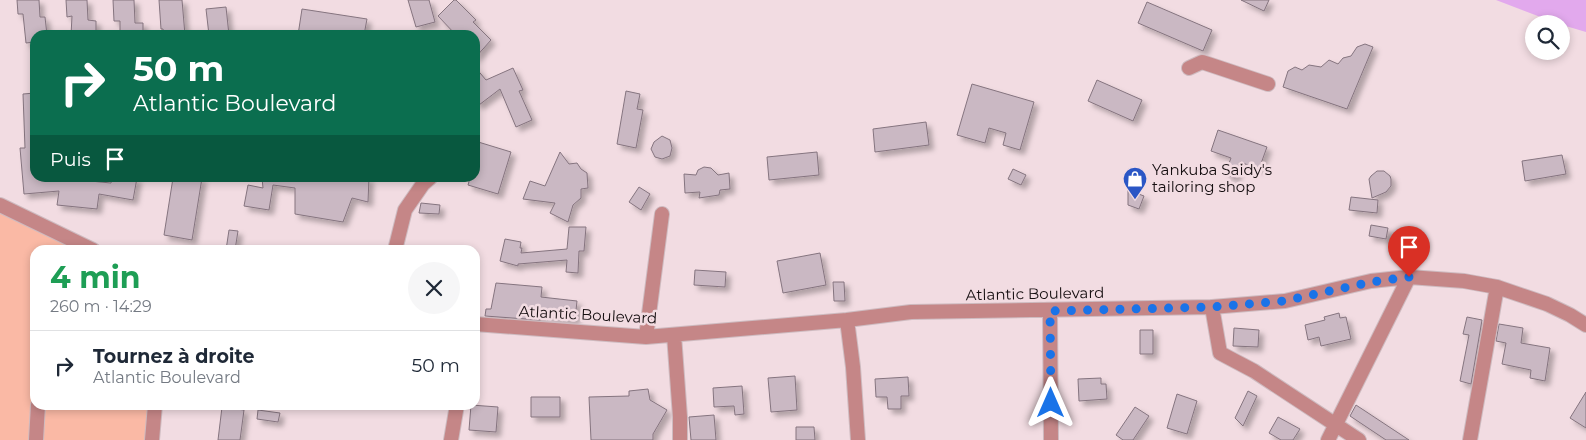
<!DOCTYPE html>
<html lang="fr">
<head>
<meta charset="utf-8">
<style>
  body { margin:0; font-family:Montserrat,sans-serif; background:#f6f6f7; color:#1f2937; height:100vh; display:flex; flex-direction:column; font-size:19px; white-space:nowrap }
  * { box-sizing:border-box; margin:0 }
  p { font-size:16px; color:#747a83 }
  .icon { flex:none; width:28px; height:28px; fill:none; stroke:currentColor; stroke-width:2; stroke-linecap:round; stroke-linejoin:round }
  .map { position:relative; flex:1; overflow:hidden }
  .drawer { position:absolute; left:30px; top:245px; width:450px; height:165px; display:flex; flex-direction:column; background:#fff; border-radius:15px; box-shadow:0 2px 8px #0003 }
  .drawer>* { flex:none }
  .top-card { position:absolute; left:30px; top:30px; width:450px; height:152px; border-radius:15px; box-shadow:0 2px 8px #0003; background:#0b6e4f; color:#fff; overflow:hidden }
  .tools { position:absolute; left:1525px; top:15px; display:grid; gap:10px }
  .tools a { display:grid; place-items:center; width:45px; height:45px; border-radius:50%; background:#fff; box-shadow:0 2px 8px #0003; font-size:25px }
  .pin { position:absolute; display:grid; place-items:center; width:42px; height:42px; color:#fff; margin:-51px -21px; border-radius:50% 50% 50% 0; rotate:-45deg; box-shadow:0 0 5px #0007 }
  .pin .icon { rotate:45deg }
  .me { position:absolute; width:55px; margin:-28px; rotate:0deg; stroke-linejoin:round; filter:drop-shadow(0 0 4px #0008) }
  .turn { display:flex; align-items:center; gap:18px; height:105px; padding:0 20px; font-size:22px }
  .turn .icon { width:65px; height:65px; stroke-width:2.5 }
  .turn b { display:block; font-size:35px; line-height:42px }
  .then { display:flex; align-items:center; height:48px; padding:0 20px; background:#0003; gap:10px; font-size:19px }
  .round { display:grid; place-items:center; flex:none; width:52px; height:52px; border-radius:26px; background:#f6f6f7 }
  .overview { display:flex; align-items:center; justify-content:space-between; height:85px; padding:0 20px }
  h1 { font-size:30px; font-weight:700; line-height:38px; color:#1e9e55 }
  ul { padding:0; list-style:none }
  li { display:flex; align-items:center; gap:15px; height:70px; padding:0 20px; border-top:1px solid #e0e1e3 }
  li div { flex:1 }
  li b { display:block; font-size:19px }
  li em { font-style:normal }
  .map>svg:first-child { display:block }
  .green { fill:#fab9a5 }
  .water { fill:#e2a9ed }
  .building { fill:#cab8c3; stroke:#85747f; filter:url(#shadow) }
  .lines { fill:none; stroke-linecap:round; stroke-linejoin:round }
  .minor-casing { stroke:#cebbc0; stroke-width:16 }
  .minor { stroke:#c58687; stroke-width:14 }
  .route { stroke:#1a73e8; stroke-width:9; stroke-dasharray:0 16.2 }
  .labels { text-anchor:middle; stroke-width:5; stroke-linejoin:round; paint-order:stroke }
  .poi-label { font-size:15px; fill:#140d0f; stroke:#f2dce2; text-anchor:start }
  .street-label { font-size:15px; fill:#140d0f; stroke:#f2dce2 }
</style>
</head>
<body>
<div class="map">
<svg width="1586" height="440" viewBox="0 0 1586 440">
  <defs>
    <filter id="shadow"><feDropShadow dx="4.5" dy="4.5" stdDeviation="2.5" flood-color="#0004"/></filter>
  </defs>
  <rect width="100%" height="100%" fill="#f2dce2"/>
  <!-- green -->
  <path class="green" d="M0,205L93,250H35V405H155L151,440H0Z"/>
  <!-- water -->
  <path class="water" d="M1496,0H1586V32L1559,24Z"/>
  <!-- building -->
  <path class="building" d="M17,0H39L40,17H45L47,35H35V42L26,43L23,14H18Z
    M66,0H87L88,20L96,21V35H71L72,16L67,17Z
    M113,0H134L135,23H143V35H120V21H114Z
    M159,0H182L185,35H164L163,29H161Z
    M408,0H429L435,22L416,27Z
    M454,0H456L476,20L473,22L491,40L475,58V35H456L438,16Z
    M1241,0H1269L1264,11Z
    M1147,2L1212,30L1203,51L1138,23Z
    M226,7L229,35H209L206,9Z
    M302,9L367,19L364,35H298Z
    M1365,44L1373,47L1347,109L1283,87L1288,71L1295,67L1302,70L1309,65L1321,67L1329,60L1338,64L1343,58L1351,56L1357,47Z
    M475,67L486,80L513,68L523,90L519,91L532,120L516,127L500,89L479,105L475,101Z
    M1097,80L1142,100L1133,121L1088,101Z
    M972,84L1034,102L1020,150L1003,145L1006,133L989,128L985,143L957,135Z
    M626,91L640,94L637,109L643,110L636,148L617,144Z
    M35,93V178H59L111,183L112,178H137L133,200L99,194L97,209L57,205L59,191L24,194L20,148H25L23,94Z
    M926,122L929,145L875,152L873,129Z
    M1218,130L1267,147L1259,169L1240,162L1235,178L1225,174L1231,158L1211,151Z
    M662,136L670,140L672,148L670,156L662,159L655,157L651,149L654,142Z
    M475,141L511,152L498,194L468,185L470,178H475Z
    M560,152L569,164L577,163L581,169L587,173L588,188L581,189V198L573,205L568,222L550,213L555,203L523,199L530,181L545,186Z
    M817,152L819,175L769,180L767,157Z
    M1562,155L1566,174L1525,181L1522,161Z
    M704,167L711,168L718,175L729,173L730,189L720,190L719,195L699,198L700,192L685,193L684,174L696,175L698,170Z
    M1013,169L1026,175L1021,185L1008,179Z
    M1377,171H1384L1390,176L1391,179V186L1386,192L1372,198L1369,179L1371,176Z
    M173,178H202L192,240L164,235Z
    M262,178H369L368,202L352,198L343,222L295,214V188L273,185L269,210L244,206L248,185L263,188Z
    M639,187L650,194L641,210L629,202Z
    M1128,190L1144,196L1139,209L1128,205Z
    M1351,197L1378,200L1377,213L1349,210Z
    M421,203L440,205L439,214L419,213Z
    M1371,225L1388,228L1386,239L1369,236Z
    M569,227H586L584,251H579L578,273L566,272L567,260L518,264V266L500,261L505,239L521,242L520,248H522L521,253L567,249Z
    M229,230L238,231L235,250H226Z
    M820,253L826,285L783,293L777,261Z
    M695,270L726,272L725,287L694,285Z
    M833,282H844L845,301H834Z
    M496,283L542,287L541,297L577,301L575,320L540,316V320L485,316L486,309H491Z
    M1339,313L1340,318L1346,317L1351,339L1321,346L1319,337L1308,340L1305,325L1325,320L1324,317Z
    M1467,317L1482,320L1471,384L1460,381L1469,335L1463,334Z
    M1499,324L1523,328L1521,343L1550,348L1545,381L1530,378L1531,370L1502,364L1506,343L1496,341Z
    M1234,328L1259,330L1258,347L1233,346Z
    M1140,330H1153V354H1140Z
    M795,376L797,410L771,412L768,378Z
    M908,377L909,396H901V409H888L887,397H876L875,379Z
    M1101,378V384H1106L1107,399L1079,401L1078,379Z
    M742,386L744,414L735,415L734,406L714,407L713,388Z
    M648,389L650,400L667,410L653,434V440H591L589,397L629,396V391Z
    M1248,391L1257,396L1243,426L1235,418Z
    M1586,392V428L1570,418Z
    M1177,394L1197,401L1187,434L1167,428Z
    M531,397H560V417H531Z
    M471,405L498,407L496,432L469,430Z
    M1356,405L1409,440H1386L1350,416Z
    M222,407L244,410L240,440H218Z
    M1135,407L1149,416L1133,440H1123L1116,435Z
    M258,410L280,413L278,422L257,419Z
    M714,415L716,440H691L689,417Z
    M1278,417L1300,429L1293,440H1281L1269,433Z
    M796,427H814L815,440H796Z"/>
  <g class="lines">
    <defs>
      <path id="minor" d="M1189,68L1202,62L1268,84
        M0,205L93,250
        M395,250L405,210L423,184L430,178
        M1212,307L1220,353L1254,371L1359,440
        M1050,311L1051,440
        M847,320L853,367L858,440
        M475,324L646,337L847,320L911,312L1212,307L1285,301L1371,281L1409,277L1464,281L1497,287L1547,304L1570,315L1586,325
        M674,335L680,417V440
        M646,337L662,214
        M36,440L38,405
        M152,440L155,405
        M451,440L457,405
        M1328,440L1409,277
        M1470,440L1497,287"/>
    </defs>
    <!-- minor casing -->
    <use href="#minor" class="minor-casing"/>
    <!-- minor -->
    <use href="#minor" class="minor"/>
  </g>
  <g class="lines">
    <!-- route -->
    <path class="route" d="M1051,403L1050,311L1212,307L1284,301L1371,282L1409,277"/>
  </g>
  <!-- icons -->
  <defs>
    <symbol id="shop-pin" viewBox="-11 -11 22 30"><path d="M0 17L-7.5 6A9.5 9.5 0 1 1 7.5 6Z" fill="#2a56c5" stroke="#f2dce2"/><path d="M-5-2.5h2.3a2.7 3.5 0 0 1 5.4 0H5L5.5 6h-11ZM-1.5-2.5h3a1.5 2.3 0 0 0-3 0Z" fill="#fff"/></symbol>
  </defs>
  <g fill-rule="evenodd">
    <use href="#shop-pin" x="1121" y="165" width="28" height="38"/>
  </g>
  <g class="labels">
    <!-- poi labels -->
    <g class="poi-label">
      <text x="1152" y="175">Yankuba Saidy's<tspan x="1152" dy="17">tailoring shop</tspan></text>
    </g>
    <!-- street labels -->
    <g class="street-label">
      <text transform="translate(1035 294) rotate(-1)" y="5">Atlantic Boulevard</text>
      <text transform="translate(588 315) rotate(3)" y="5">Atlantic Boulevard</text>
    </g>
  </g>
</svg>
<div class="tools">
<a><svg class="icon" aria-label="search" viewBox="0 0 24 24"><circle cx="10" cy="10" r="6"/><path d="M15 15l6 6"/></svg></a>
</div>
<div class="pin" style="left:1409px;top:277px;background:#d93025"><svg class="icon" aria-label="arrive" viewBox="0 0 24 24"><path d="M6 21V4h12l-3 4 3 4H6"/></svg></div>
<svg class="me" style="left:1051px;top:403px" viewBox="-20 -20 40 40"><path d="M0-17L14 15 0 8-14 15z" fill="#1a73e8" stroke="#fff" stroke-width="4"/></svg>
<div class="top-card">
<div class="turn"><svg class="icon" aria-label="right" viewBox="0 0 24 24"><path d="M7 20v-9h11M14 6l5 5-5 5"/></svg><div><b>50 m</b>Atlantic Boulevard</div></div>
<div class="then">Puis<svg class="icon" aria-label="arrive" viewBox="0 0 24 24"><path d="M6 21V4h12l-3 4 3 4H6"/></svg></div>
</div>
<section class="drawer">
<div class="overview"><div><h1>4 min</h1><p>260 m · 14:29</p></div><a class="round"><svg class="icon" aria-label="close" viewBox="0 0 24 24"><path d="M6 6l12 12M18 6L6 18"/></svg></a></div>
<ul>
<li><svg class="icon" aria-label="right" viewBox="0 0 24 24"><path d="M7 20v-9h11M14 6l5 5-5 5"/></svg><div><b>Tournez à droite</b><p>Atlantic Boulevard</p></div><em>50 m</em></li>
</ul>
</section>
</div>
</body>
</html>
